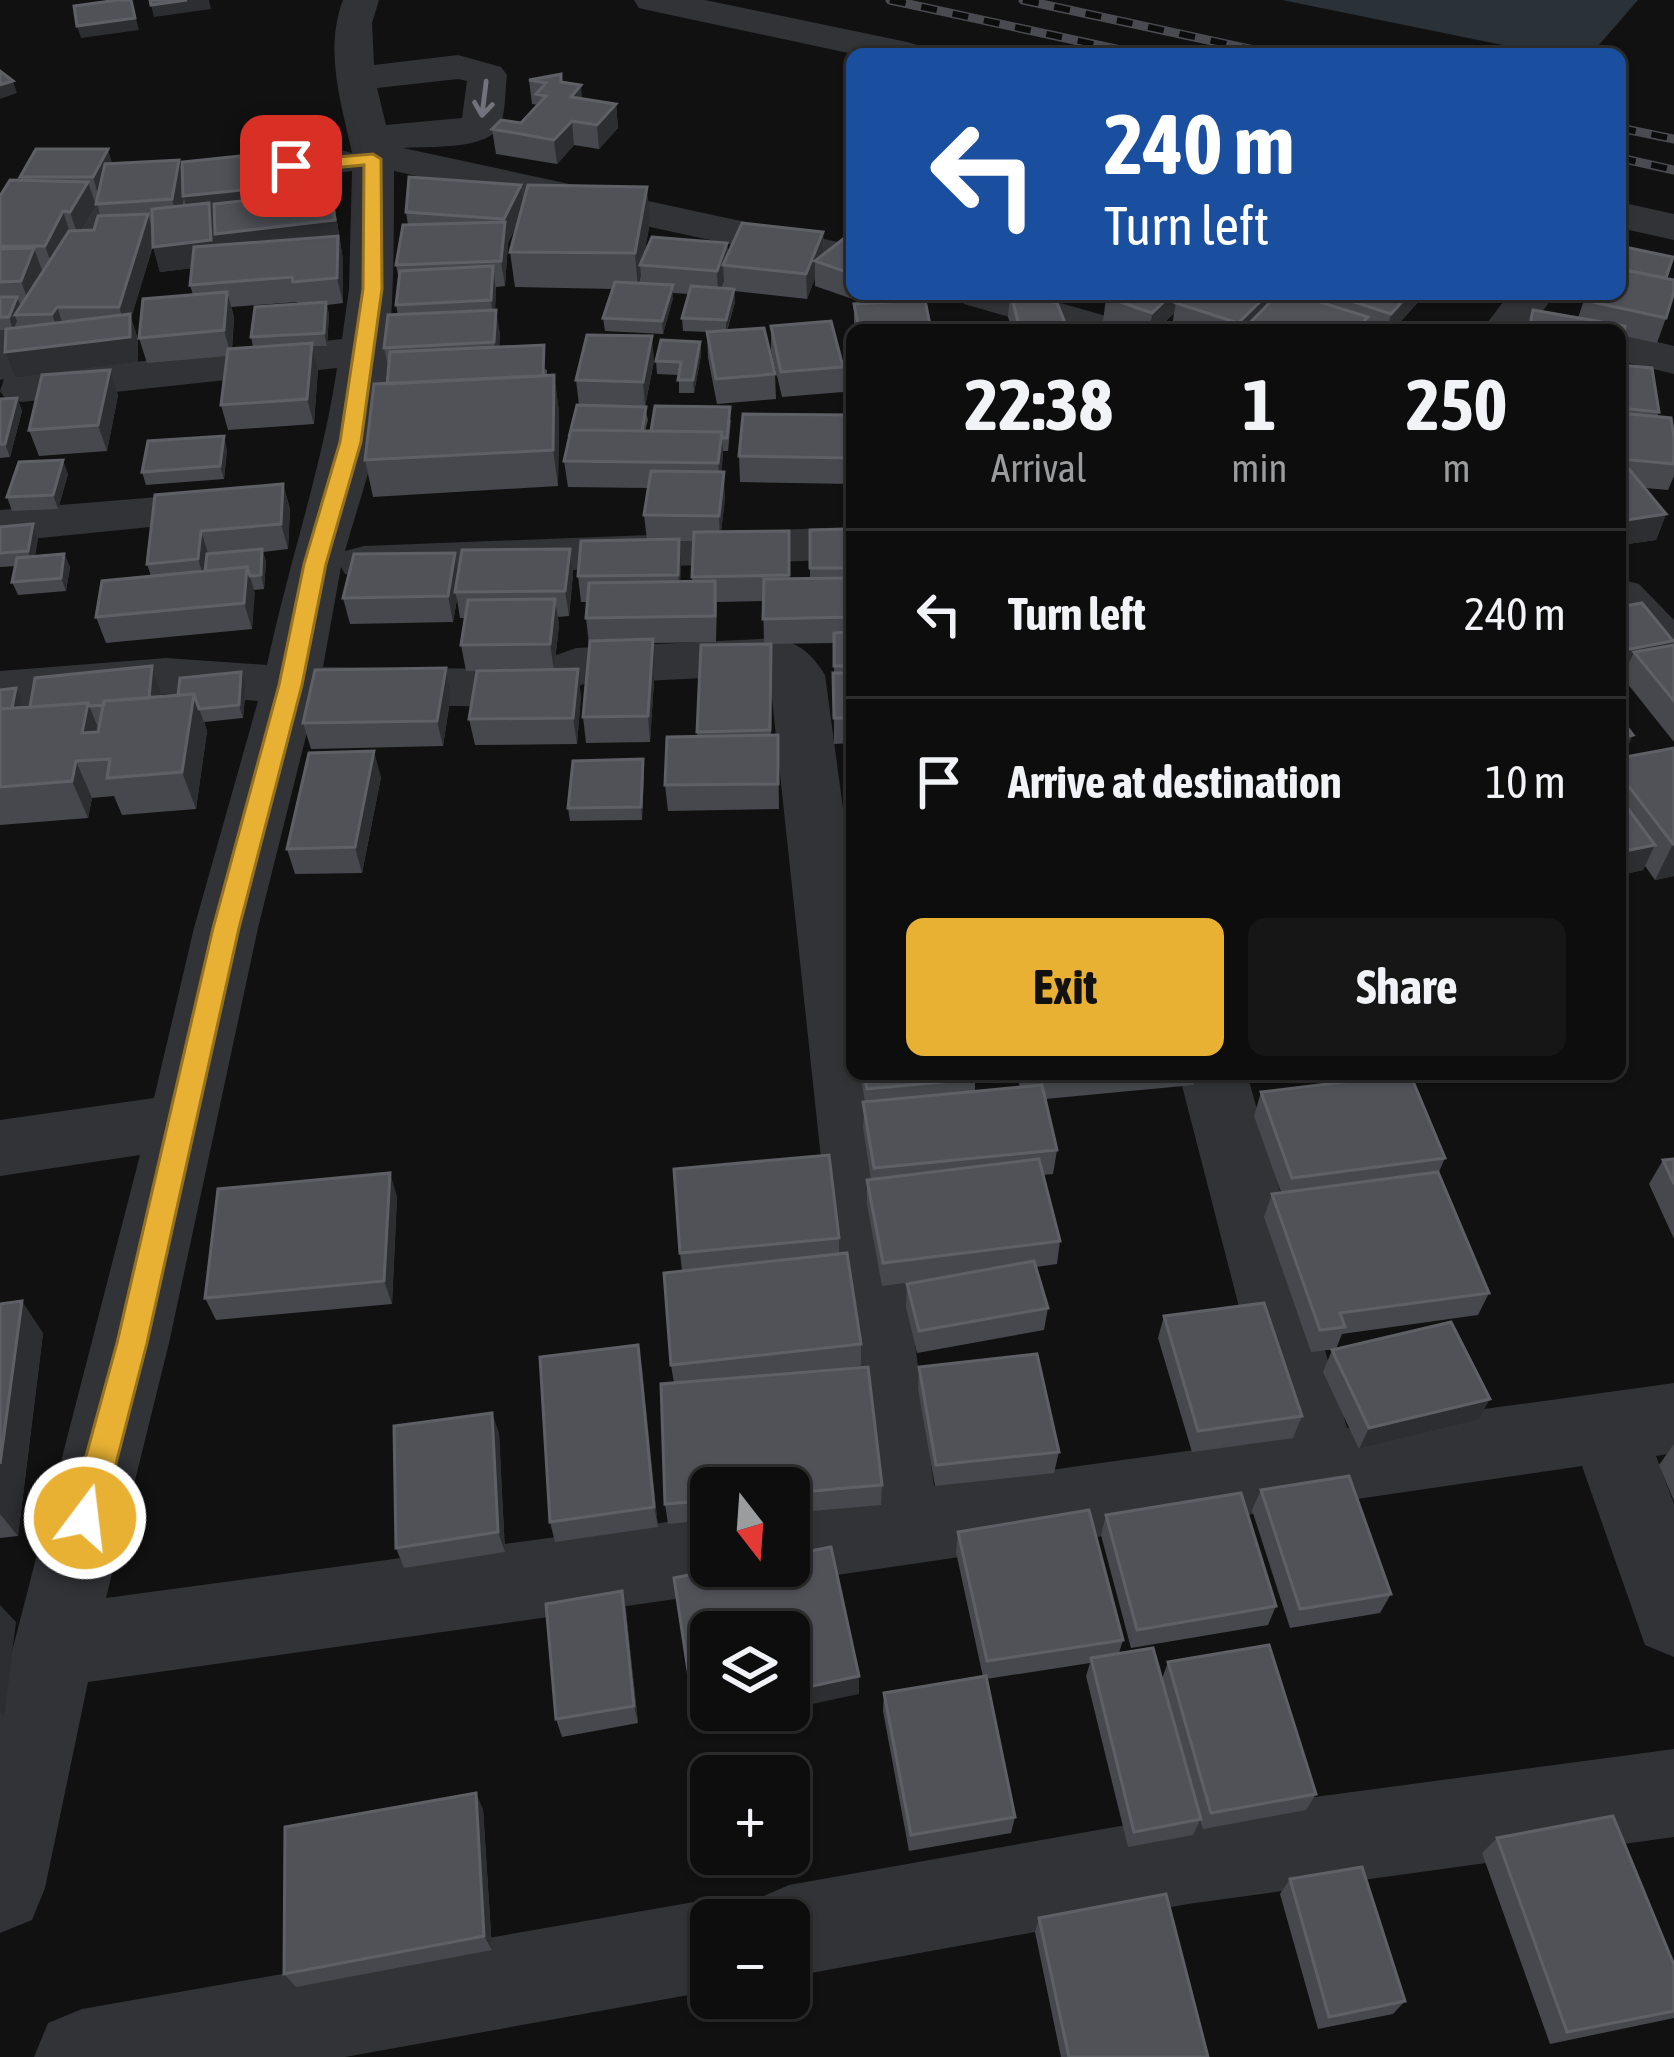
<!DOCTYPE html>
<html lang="en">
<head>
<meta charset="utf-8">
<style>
  body { margin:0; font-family:"Asap Condensed",sans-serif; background:#161617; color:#f1f3f6; height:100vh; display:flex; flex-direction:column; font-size:45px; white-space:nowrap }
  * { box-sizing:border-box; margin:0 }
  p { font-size:39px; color:#9a9c9e }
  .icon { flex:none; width:66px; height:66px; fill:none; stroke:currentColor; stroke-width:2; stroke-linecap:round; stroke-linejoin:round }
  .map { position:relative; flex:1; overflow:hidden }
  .panel { position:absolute; left:846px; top:324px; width:780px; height:756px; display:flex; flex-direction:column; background:#0d0d0e; border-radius:18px; box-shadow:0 3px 9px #0004,0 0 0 3px #2d2d2e }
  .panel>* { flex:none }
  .guide { position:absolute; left:846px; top:48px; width:780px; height:252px; border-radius:18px; box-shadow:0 3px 9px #0004,0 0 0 3px #2d2d2e; background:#1a4fa0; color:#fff; overflow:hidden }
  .needle { width:78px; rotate:163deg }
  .fabs { position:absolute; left:690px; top:1467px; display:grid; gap:24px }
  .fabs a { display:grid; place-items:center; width:120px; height:120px; border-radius:18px; background:#0d0d0e; box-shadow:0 3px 9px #0004,0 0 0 3px #2d2d2e; font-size:60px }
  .pin { position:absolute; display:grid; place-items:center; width:102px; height:102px; color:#fff; margin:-51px; border-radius:24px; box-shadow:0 6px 18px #0006 }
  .me { position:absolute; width:132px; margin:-66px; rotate:15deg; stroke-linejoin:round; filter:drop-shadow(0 0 9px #0008) }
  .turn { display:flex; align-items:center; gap:42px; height:252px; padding:0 60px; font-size:54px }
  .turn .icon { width:156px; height:156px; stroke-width:2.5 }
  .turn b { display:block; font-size:84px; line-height:102px }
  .eta { display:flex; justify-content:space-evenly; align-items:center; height:204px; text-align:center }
  .eta b { font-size:72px; font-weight:700; line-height:84px }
  .button { display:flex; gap:24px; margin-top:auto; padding:24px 60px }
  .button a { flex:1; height:138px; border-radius:18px; background:#e8b133; color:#111; font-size:48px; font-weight:700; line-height:138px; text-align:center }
  .button a+a { background:#161617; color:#f1f3f6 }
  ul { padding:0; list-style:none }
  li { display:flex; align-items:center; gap:36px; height:168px; padding:0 60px; border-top:3px solid #2d2d2e }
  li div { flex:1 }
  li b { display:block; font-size:45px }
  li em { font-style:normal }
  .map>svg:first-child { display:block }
  .water { fill:#2a3137 }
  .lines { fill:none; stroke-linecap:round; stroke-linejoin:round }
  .minor { fill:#323337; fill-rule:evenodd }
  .rail-casing { stroke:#494b50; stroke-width:9 }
  .rail { stroke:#0c0c0d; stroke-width:6; stroke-dasharray:16; stroke-linecap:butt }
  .wall { fill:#47484d; fill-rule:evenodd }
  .shaded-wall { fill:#2d2e31 }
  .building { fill:#515258; stroke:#5e6066; stroke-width:3 }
  .oneway { stroke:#70737b }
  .route { fill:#e8b133; stroke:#977321; stroke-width:3 }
</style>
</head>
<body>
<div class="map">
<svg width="1674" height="2057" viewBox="0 0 1674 2057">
  <rect width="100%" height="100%" fill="#111112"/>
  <!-- water -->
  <path class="water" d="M1282,0H1638L1591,54H1547Z"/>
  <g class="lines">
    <!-- minor -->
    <path class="minor" d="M343,0H379L372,23L374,65L458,55L501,67L507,75C505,90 506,109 501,123C492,151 427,146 403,148L852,245V271L394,171C394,262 394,353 376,442C368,478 355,515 345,551L364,546L852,527V559L364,578L345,574L341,567L323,667L517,669L576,648L778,638C800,644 813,655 825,675L852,875V1074H879L934,1486L1273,1439L1179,1074H1247L1347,1428L1674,1383V1453L1656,1456L1674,1504V1657L1645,1645L1582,1466L789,1582L761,1571L758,1566H789V1506L857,1496L770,680L764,675L584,684L523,707L314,704L258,928L169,1343L106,1598L711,1516V1566H747L740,1582L711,1594L88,1682L45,1888L32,1920L0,1933V1698L140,1155L0,1176V1120L154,1098L194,928L258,701L166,694L0,709V671L166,658L267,665C288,565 322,469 337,368L22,402L5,398L0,391L4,379L0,380V329L97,177L340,150L352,153C341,102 324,50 343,0ZM458,79L467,81L462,118L386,125L377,88ZM352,171L349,289L342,339L18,375L126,197Z
      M634,0H705L907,42L921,46L926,54H853L652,11L639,8Z
      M1620,202L1674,214V240L1620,228Z
      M957,294H1029L1120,320L1127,330H1054L964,304Z
      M1509,294H1555L1529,330H1482Z
      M1620,333L1674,346V374L1620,361Z
      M243,490L261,494L269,505L261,516L0,542V510Z
      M1620,579L1639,584L1674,620V671L1654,666L1620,629Z
      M1674,1749V1837L1188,1904L789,1977V1920H748L757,1899L789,1885L1188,1814Z
      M711,1899L743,1913L747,1920H711V1991L345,2057H34L48,2023L82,2009Z"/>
    <defs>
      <path id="rail" d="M890,0L1139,54
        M1023,0L1273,54
        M1620,128L1674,139
        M1620,158L1674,170"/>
    </defs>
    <!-- rail casing -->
    <use href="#rail" class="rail-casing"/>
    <!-- rail -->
    <use href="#rail" class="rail"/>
  </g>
  <!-- wall -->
  <path class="wall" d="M529,80L562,82L582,98L616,104L618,128L599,149L574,145L557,164L496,154L492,129L521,123L538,105L532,104Z
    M327,150L332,174L337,209H335L343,260V303L327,305L329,315L327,346H313L318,368L314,424L228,430L221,405L227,356L147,363L139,338L193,295L190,285L192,268L160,272L153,246L131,318L138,339V362L15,378L5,352L6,330H0V196L21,180L20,177L112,164L247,180L248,200H255L253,193ZM94,201H97L100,216L94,230H82L96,206ZM297,302L298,304L251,337L253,347L232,349L234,317L231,307Z
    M521,185L524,201L650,222L644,255L727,243L728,254L823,232L824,254L852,238V294H908L899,302L931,330H854V304L864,303L815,286V278L807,299L734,291L735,302L727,331L775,374L776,399L717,404L708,358L707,332H709L683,331L682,318L689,294L673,293V298L663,334L605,331L603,318L613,289L515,287L510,252L517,224L508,243L505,286L496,287L495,310L500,335L499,347L547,370V375H554L559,412L558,486L373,497L365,460L387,384L389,371L384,348L398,315L396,305L399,280L396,265L408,225L406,212Z
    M1666,278V318L1657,343L1624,336L1620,362V330H1527L1533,310L1578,318L1586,294Z
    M1010,294H1071L1058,306L1068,330H1012L1008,317Z
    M1273,294L1272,301L1300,296V294H1421L1419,301L1393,330H1179L1172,328L1174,313L1157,330H1125L1103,322L1106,297Z
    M771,326L843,367V392L782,397L771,351Z
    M700,342L701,355L694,393H679V375L657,374L656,361Z
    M654,361L645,407L648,420L645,431L731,420L728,451H723L721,472L725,498L721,532L789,531V579L810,578V530L852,529V743L834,744V643L771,644V735H778L779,809L668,811L665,785L697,736L701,645L764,644L763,601L717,602L716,642L653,643L655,665L650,742L586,743L583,717L589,644L586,618L587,602H581L578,576L647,540L644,515L648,488L568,487L564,461L579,405L576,380ZM679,541H694L692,581H680Z
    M1620,365L1659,412L1657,417L1674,438V476L1668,490L1645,488L1666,514L1656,540L1620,545Z
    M118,395L107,451L39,456L29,430Z
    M17,398L22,411L10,457L0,458V399Z
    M852,415V484L740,482L739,456Z
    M227,449L224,479L146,485L142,472Z
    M68,474L58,509L12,511L7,497Z
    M283,484L290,509L288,549L263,552L266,562L264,589L254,590L252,629L106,643L96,617L151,576L147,564Z
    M33,524L38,538L35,556L64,554L70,567L66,591L18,595L12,582L16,566L0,567V527Z
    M570,549L573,574L569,616L558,617L559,625L554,670L581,695L577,744L475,745L469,719L477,671H466L461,645L465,618H460L457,599L453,622L350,624L343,598L455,553L459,572Z
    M1620,607L1672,645H1674V742L1623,678L1624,674L1620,675Z
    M152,666L161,692V697L246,685L243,718L204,722L207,731L196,809L122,815L114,796L92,798L88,818L0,825V690L22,701L21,708L30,707Z
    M446,668L451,694L443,746L311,749L303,723Z
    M1620,718L1623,758L1674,748V876L1655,880L1645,866L1643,870L1620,875Z
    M644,773L642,820L570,821L568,808Z
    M381,777L362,873L295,874L287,849Z
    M860,1074H975V1092L1020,1088L1017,1074H1196L1194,1085L1045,1099L1057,1150L1053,1174L1043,1175L1060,1241L1057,1264L1036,1267L1048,1308L1044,1330L917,1353L906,1307L907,1284L935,1279L882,1286L867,1204V1180H871L863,1127L865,1102Z
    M1261,1092L1445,1158L1438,1174L1489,1293L1478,1315L1342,1334L1336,1349L1311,1352L1264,1217L1272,1194L1281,1192L1254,1116Z
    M1674,1159V1239L1649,1184L1663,1160Z
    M397,1196L392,1304L216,1320L205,1298Z
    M839,1238V1254L861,1344V1366L798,1373L882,1485L881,1505L789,1513V1488H711V1520L668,1524L665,1504L674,1383L671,1365L682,1271L680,1253Z
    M0,1304L43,1333L18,1536L0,1538Z
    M1164,1316L1302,1416L1293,1438L1192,1452L1158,1338Z
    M638,1345L658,1527L555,1542L550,1522Z
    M1332,1350L1478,1420L1359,1449L1323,1372Z
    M919,1367L1059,1452L1054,1473L935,1486L918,1389Z
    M492,1413L499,1434L505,1552L404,1568L396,1548Z
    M1674,1444V1501L1659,1465Z
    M1261,1490L1391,1594L1380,1613L1290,1628L1252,1510Z
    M1106,1515L1276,1606L1268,1625L1131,1648L1101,1535Z
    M958,1532L1123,1640L1119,1653L1162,1679L1168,1662L1316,1794L1306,1810L1203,1829L1200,1820L1193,1835L1128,1847L1086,1676L1090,1663L986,1679L1015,1817L1011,1833L909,1851L883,1711L884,1693L983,1677L956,1552Z
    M622,1591L626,1611L638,1723L562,1737L556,1719Z
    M483,1809L492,1950L296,1987L284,1974Z
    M1497,1838L1674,1965V2018L1550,2044L1482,1853Z
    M1290,1879L1405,2001L1393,2014L1318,2029L1280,1894Z
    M1039,1918L1208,2057H1061L1035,1932Z"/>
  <!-- shaded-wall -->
  <path class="shaded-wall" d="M131,0L139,30L81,38L77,26Z
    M187,0H209L211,9L154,17L151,5Z
    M13,81L17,93L0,99V85Z
    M581,85L583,109L571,97Z
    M616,104L618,128L599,149L597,125Z
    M572,121L574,145L557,164L554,140Z
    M108,149L115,173L100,201L93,177Z
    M327,150L332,174L337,209H335L343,260V303L337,278L221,258L217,241L218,265L160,272L153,247L190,221L184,198L179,223L172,199L179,160L186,184L241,156L247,180L249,214L259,218L253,193Z
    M88,182L96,206L78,236L70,212Z
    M521,185L525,209L508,243L505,286L501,261L504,219Z
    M647,187L650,222L642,265H640L641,275L638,289L635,253Z
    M63,211L71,236L54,271L45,246Z
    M148,214L155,239L131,318L138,339V362L15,378L5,352L127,332L119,307Z
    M823,232L824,257L815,261V278L807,299L806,274Z
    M727,243L728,266L723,265L724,281L718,296L717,271Z
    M34,248L43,273L30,306L21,281Z
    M493,266L496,291L494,326L491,300Z
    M673,285V298L663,334L662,321Z
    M734,289L735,302L726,333V320Z
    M227,292L234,317L231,355L224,330Z
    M887,294H908L887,311Z
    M1058,294H1071L1057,307Z
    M1172,294H1193L1176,303L1174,313L1157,330H1150L1152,313Z
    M1268,294H1273L1269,313L1244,330H1237L1238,323Z
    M1409,294H1421L1419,301L1393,330H1387L1391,314Z
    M17,297L22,309L15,315L17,321L13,330L9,317Z
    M326,302L329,315L327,346L324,333Z
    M57,307L66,333L61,340L52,314Z
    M496,310L500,335L498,367L494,342Z
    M652,336L654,361L645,407L643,382Z
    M700,342L701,355L694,393L693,380Z
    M312,343L318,368L314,424L307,399Z
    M110,370L118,395L107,451L98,425Z
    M554,375L559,412L558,486L553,450Z
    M17,398L22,411L10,457L5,444Z
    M722,432L723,457L720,489L718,463Z
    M224,436L227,449L224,479L220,466Z
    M63,460L68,474L58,509L53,495Z
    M724,472L725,498L720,542L719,516Z
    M283,484L290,509L288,549L281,524Z
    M1666,514L1656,540L1620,545V521Z
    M33,524L38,538L33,564L28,551Z
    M201,531L209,556L205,581L198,559Z
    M679,539L681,565L680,601L678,575Z
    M262,549L266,562L264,589L261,575Z
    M570,549L573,574L569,616L565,591Z
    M455,553L460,579L455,592L457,599L453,622L448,596Z
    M64,554L70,567L66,591L61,578Z
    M247,567L255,593L252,629L244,603Z
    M555,599L559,625L554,670L550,644Z
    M653,639L655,665L650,742L648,716Z
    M1673,641L1662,667L1634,652L1624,674L1620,675V651Z
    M152,666L161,692L158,726L149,700Z
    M446,668L451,694L443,746L437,721Z
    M578,669L581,695L577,744L573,718Z
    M241,672L246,685L243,718L239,705Z
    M16,688L22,701L15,740L9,727Z
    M194,694L207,731L196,809L182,772Z
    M88,703L103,740L82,733Z
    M1633,735L1622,761H1620V738Z
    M374,751L381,777L362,873L355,847Z
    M643,759L644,773L642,820L641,807Z
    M76,761L92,798L88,818L72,781Z
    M1674,843V876L1655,880L1673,844Z
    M1655,845L1643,870L1620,875V852Z
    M390,1173L397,1196L392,1304L384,1281Z
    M22,1301L43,1333L18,1536L0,1514V1464Z
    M638,1345L642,1367L658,1527L654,1507Z
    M1490,1399L1478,1420L1359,1449L1369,1428Z
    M492,1413L499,1434L505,1552L498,1532Z
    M622,1591L626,1611L638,1723L634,1706Z
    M0,1605L16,1622L4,1717L0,1713Z
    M859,1676V1694L789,1709V1691Z
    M711,1707V1710H783L697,1728L694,1710Z
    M476,1793L483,1809L492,1950L484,1936Z"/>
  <!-- building -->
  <path class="building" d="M118,0H131L135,18L77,26L74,6Z
    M150,0H187L151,5Z
    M0,71L13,81L0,85Z
    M561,74V82L581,85L571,97L616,104L597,125L572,121L554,140L492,129L501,120L521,123L546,96L536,94L546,83L529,80Z
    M36,149H108L93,177H20Z
    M327,150L331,185L253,193L251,158Z
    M241,156L243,190L183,196L182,162Z
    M179,160L172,199L96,204L105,164Z
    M409,177L521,185L504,219L406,212Z
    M10,180L88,182L70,212L63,211L45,246H0V196Z
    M528,185L647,187L635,253L510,252Z
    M331,191L335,220L215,234L214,204Z
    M209,203L211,240L153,247L152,209Z
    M148,214L119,307H57L52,314L15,315L69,231L94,230L98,216Z
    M505,222L501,261L396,265L403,225Z
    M742,223L823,232L806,274L723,265Z
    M338,236L337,278L293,282L292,277L190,285L194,247Z
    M847,236L852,238V274L815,261Z
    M652,237L727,243L717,271L640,265Z
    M1620,246L1673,257L1666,278L1620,269Z
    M34,248L21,281L0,282V249Z
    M493,266L491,300L396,305L400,271Z
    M1620,269L1674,280V292L1666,318L1583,300L1586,294H1620Z
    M615,282L673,285L662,321L603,318Z
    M691,286L734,289L726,320L682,318Z
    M227,292L224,330L139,338L143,299Z
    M1011,294H1019L1057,303L1068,330H1020Z
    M1110,294H1172L1152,313L1106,297Z
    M1185,294H1268L1238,323L1176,303Z
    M1278,294H1294L1368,317L1356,330L1244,329Z
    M1330,294H1409L1391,314Z
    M0,297H17L9,317H0Z
    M925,300L931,330H859L854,304Z
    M326,302L324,333L251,337L255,307Z
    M496,310L494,342L384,348L388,315Z
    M1533,310L1625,326L1620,361V330H1529Z
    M130,314V337L5,352L6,329Z
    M831,321L843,367L781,372L771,326Z
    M764,328L775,374L716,379L707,332Z
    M587,335L652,336L643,382L576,380Z
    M661,340L700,342L693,380H678L681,362L656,361Z
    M312,343L307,399L221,405L228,349Z
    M544,345L543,376L387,384L390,352Z
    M1620,365L1652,368L1659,412L1620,408Z
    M110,370L98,425L29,430L42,375Z
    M554,375L553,450L365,460L374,384Z
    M17,398L5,444H0V399Z
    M577,405L646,407L642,431L571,430L569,437Z
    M655,406L730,407L727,438H722V432L651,431Z
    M1620,413L1671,418L1674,438V464L1620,459Z
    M743,414L852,415V458L739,456Z
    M571,430L722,432L718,463L564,461Z
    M224,436L220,466L142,472L148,441Z
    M63,460L53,495L7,497L19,462Z
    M1624,463L1666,514L1620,521V464Z
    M651,471L724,472L719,516L644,515Z
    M283,484L281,524L201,531L198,559L147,564L155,495Z
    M33,524L28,551L0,553V527Z
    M852,529V568H810V530Z
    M789,531V575L692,577L694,532Z
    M679,539L678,575L578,576L581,541Z
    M262,549L261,575L250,576L247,567L205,571L207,554Z
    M570,549L565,591L455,592L462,550Z
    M455,553L448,596L343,598L354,554Z
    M64,554L61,578L12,582L17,558Z
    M247,567L244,603L96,617L102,581Z
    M852,578V617L763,619L764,579Z
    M715,581V616L586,618L589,583Z
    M555,599L550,644L461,645L468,600Z
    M1642,603L1673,641L1620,651V607Z
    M852,632V666H834V633Z
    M653,639L648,716L583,717L590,641Z
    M771,644L770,730L697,732L701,645Z
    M1674,645V701L1634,652Z
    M152,666L149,698L104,701V705L90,706L88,703L30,707L35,678Z
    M446,668L437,721L303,723L315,670Z
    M578,669L573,718L469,719L477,671Z
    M241,672L239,705L199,709L194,694L178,695L180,678Z
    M833,673H852V718H834Z
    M16,688L12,708L0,709V690Z
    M194,694L182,772L107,778L110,759L76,761L72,781L0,787V709L88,703L82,733L98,732L104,701Z
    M1620,718L1633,735L1620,738Z
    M778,735V784L665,785L667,737Z
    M1674,748V843L1673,844L1620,775V758Z
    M374,751L355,847L287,849L309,753Z
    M643,759L641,807L568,808L573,761Z
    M1620,798L1655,845L1620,852Z
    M864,1074H975L976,1079L867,1089Z
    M1410,1074L1445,1158L1292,1178L1261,1092Z
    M1042,1085L1057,1150L874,1168L863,1102Z
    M829,1155L839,1238L680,1253L674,1169Z
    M1039,1159L1060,1241L883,1263L867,1180Z
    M1674,1159V1184L1663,1160Z
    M1438,1172L1489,1293L1340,1313L1345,1327L1320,1330L1272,1194Z
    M390,1173L384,1281L205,1298L218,1189Z
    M847,1253L861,1344L671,1365L664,1273Z
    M1034,1261L1048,1308L919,1331L907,1284Z
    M22,1301L0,1464V1304Z
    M1264,1303L1302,1416L1198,1431L1164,1316Z
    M1451,1322L1490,1399L1369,1428L1332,1350Z
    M638,1345L654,1507L550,1522L540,1357Z
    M1037,1354L1059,1452L936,1465L919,1367Z
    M868,1367L882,1485L789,1493V1488H711V1500L665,1504L661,1384Z
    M492,1413L498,1532L396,1548L394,1426Z
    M1349,1476L1391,1594L1300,1609L1261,1490Z
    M1241,1493L1276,1606L1137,1630L1106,1515Z
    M1089,1510L1123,1640L987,1661L958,1532Z
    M831,1547L859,1676L789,1691V1632H711V1707L694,1710L674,1578L733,1566H789V1555Z
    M622,1591L634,1706L556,1719L546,1604Z
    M1269,1645L1316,1794L1211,1813L1168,1662Z
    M1153,1648L1201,1819L1134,1832L1091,1658Z
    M986,1676L1015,1817L911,1835L884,1693Z
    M476,1793L484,1936L284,1974L285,1827Z
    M1613,1816L1674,1965V2011L1567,2032L1497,1838Z
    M1362,1867L1405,2001L1329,2017L1290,1879Z
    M1166,1894L1208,2057H1069L1039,1918Z"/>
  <!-- one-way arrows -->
  <defs><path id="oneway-shaft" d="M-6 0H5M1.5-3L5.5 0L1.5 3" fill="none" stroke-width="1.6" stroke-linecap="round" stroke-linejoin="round" transform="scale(3)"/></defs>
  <use class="oneway" href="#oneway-shaft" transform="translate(484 99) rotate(97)"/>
  <!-- route -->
  <path class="route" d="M373,154L381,159L382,289L361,442L326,564L302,685L239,928L147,1343L102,1518L97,1529L85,1534L74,1529L69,1518L117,1343L213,928L279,685L304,564L340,442L363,289L364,165L291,172L282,166L291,161Z"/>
</svg>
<div class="fabs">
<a><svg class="needle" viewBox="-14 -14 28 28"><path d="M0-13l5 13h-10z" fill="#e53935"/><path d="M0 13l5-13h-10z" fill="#9a9c9e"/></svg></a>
<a><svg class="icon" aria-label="layers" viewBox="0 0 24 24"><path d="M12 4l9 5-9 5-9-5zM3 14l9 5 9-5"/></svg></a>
<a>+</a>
<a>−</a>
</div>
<div class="pin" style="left:291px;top:166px;background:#d93025"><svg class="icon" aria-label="arrive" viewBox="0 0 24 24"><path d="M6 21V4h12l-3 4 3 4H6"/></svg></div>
<svg class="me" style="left:85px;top:1518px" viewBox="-20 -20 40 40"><circle r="17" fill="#e8b133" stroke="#fff" stroke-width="3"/><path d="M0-11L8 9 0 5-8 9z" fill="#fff"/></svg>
<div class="guide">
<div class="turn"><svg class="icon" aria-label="left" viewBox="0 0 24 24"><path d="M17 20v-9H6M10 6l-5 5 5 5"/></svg><div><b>240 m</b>Turn left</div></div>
</div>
<section class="panel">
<div class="eta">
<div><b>22:38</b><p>Arrival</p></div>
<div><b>1</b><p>min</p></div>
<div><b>250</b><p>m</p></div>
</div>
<ul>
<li><svg class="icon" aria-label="left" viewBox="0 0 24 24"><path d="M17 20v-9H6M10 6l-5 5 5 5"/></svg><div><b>Turn left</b></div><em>240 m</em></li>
<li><svg class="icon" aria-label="arrive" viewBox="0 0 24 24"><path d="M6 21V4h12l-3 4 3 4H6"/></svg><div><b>Arrive at destination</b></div><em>10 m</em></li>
</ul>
<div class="button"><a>Exit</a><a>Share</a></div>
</section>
</div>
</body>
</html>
